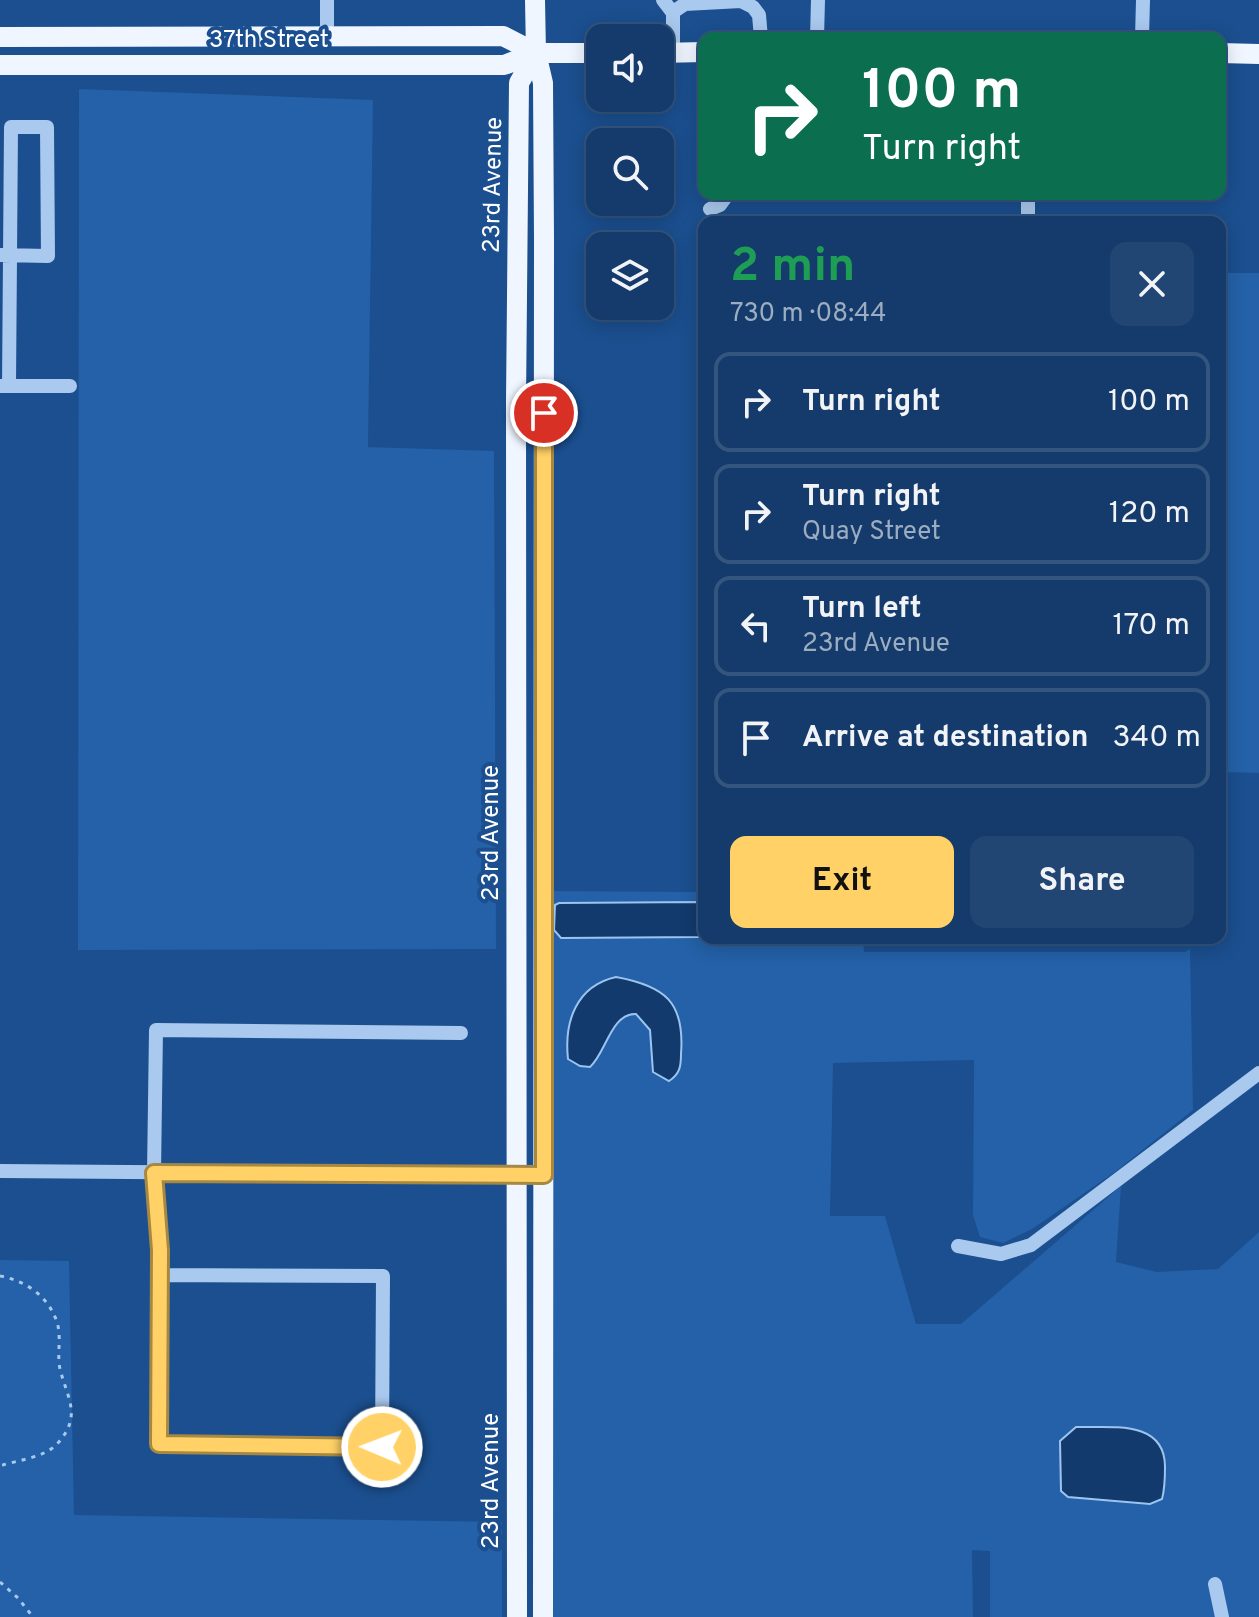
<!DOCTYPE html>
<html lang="en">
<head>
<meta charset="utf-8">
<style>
  body { margin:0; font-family:Overpass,sans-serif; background:#214673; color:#f1f3f6; height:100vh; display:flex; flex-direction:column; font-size:30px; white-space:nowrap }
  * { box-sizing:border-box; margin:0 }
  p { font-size:26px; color:#9dadc1 }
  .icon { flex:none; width:44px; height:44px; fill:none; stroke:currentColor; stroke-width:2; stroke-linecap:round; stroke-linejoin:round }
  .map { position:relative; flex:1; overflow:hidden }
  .sheet { position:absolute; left:698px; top:216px; width:528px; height:728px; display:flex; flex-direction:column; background:#143b6b; border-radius:16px; box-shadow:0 4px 20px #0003,0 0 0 2px #33557e }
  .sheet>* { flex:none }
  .top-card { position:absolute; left:698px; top:32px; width:528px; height:168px; border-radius:16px; box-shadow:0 4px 20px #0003,0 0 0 2px #33557e; background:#0b6e4f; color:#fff; overflow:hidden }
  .controls { position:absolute; left:586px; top:24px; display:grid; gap:16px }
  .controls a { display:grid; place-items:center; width:88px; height:88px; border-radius:16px; background:#143b6b; box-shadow:0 4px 20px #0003,0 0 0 2px #33557e; font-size:40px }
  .pin { position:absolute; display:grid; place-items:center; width:68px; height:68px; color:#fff; margin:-34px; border:4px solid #fff; border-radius:50%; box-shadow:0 2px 8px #0007 }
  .me { position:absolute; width:88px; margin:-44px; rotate:271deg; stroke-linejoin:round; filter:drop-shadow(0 0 6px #0008) }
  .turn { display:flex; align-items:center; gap:28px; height:168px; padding:0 32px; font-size:36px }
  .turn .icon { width:104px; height:104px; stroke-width:2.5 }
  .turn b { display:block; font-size:56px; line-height:68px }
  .round { display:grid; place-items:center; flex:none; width:84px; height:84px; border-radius:16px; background:#214673 }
  .headline { display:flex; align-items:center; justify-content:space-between; height:136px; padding:0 32px }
  h1 { font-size:48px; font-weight:700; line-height:60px; color:#1e9e55 }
  .button { display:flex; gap:16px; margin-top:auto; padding:16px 32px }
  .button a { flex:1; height:92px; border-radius:16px; background:#ffd166; color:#111; font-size:32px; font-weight:700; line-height:92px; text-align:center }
  .button a+a { background:#214673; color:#f1f3f6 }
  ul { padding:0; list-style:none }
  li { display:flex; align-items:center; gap:24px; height:100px; margin:0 16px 12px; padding:0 16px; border:4px solid #33557e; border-radius:16px }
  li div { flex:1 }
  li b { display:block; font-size:30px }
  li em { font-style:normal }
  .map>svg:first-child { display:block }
  .green { fill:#2461a8 }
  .water { fill:#123a6d; stroke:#9cc4f0; stroke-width:2 }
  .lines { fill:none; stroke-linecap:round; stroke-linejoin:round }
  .path { stroke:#a9c9ee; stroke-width:3; stroke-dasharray:4 6; stroke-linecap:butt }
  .minor { stroke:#a9c9ee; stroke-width:14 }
  .major { stroke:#f0f6ff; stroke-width:20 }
  .route-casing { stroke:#a68842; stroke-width:20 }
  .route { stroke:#ffd166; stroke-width:14 }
  .labels { text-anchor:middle; stroke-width:8; stroke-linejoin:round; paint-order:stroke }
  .street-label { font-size:24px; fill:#fff; stroke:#1b4f8f }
</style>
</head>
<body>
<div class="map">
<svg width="1259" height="1617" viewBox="0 0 1259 1617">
  <rect width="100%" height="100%" fill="#1b4f8f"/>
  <!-- green -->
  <path class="green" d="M79,89L373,100L368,447L494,451L496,949L78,950Z
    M1220,273H1259V773L1220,772Z
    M543,891L704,892V938H863L864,952H1185L1190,949L1193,1110L1115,1172L1032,1229L1003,1243L980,1237L973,1215L974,1060L833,1063L830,1216H885L916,1324H961L1121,1186L1116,1262L1157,1272L1218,1269L1259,1232V1617H990V1551L972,1550L973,1617H547Z
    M0,1260L69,1261L74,1515L502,1522V1617H0Z"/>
  <!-- water -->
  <path class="water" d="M699,902L704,904V936L700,937L561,938L554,930L555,905L559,903Z
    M616,977C665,986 685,1002 681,1054C681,1066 680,1074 669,1081L653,1072L650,1030L636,1014C611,1013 606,1053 590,1067L580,1066L568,1059C564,1022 576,986 616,977Z
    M1076,1427C1111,1428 1165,1419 1165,1467C1165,1478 1165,1488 1162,1499L1150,1504L1068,1497L1061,1491L1060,1441Z"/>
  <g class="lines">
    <!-- path -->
    <path class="path" d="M0,1276C27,1281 51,1298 58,1326C61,1340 57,1355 60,1369C67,1398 83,1416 57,1444C44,1458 17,1460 0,1466
      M0,1582L18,1598L33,1617"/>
    <!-- minor -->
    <path class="minor" d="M663,0L673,13V52
      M673,12L685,4L741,1L753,7L759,15L761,38
      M327,35V0
      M817,38L818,0
      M1142,38L1143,0
      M710,209L720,205L728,194
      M1028,222V194
      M0,255L48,256L47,127H11L9,386
      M0,386H70
      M0,1171L544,1175
      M958,1246L1001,1254L1031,1245L1259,1073
      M160,1275L159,1444L382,1447L383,1276L160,1275L154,1173L156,1030L461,1033
      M1215,1584L1222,1617"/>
    <!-- major -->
    <path class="major" d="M535,0L536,53L543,83L544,239L543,1617
      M0,37L503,36L536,53
      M660,53L704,52
      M1220,53L1259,54
      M0,65H504L536,53H600
      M517,1617L516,402L519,83L536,53"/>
  </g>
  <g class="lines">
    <defs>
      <path id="route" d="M382,1447L159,1444L160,1250L154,1173L544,1175V413"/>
    </defs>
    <!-- route casing -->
    <use href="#route" class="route-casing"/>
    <!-- route -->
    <use href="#route" class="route"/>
  </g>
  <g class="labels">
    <!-- street labels -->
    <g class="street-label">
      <text x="269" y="47">37th Street</text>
      <text transform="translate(492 185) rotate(-89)" y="8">23rd Avenue</text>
      <text transform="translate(490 833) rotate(-90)" y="8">23rd Avenue</text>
      <text transform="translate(490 1481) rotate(-90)" y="8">23rd Avenue</text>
    </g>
  </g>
</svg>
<div class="controls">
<a><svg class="icon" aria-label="sound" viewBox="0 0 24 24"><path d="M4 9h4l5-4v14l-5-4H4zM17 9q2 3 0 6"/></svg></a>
<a><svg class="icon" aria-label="search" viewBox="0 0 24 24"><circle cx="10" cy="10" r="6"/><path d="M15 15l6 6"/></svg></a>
<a><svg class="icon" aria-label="layers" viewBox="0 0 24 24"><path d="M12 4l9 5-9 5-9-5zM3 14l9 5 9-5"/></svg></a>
</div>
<div class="pin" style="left:544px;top:413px;background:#d93025"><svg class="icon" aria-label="arrive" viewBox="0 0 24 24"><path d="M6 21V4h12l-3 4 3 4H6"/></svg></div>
<svg class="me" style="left:382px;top:1447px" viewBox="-20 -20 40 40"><circle r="17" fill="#ffd166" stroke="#fff" stroke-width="3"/><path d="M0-11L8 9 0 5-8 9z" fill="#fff"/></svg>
<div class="top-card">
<div class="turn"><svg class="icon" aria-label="right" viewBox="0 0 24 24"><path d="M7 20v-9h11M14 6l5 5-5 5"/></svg><div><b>100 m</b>Turn right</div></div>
</div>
<section class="sheet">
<div class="headline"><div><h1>2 min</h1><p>730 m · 08:44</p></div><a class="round"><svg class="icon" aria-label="close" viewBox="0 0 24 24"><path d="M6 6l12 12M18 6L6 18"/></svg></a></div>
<ul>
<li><svg class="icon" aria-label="right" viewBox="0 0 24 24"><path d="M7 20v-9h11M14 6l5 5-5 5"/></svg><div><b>Turn right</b></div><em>100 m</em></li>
<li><svg class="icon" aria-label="right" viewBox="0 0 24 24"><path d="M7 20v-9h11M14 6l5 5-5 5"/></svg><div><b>Turn right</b><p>Quay Street</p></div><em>120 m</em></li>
<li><svg class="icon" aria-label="left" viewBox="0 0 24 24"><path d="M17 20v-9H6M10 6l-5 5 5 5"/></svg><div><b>Turn left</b><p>23rd Avenue</p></div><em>170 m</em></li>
<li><svg class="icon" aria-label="arrive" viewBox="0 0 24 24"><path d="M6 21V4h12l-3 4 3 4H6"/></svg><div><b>Arrive at destination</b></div><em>340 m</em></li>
</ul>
<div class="button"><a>Exit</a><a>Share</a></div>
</section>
</div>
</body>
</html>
